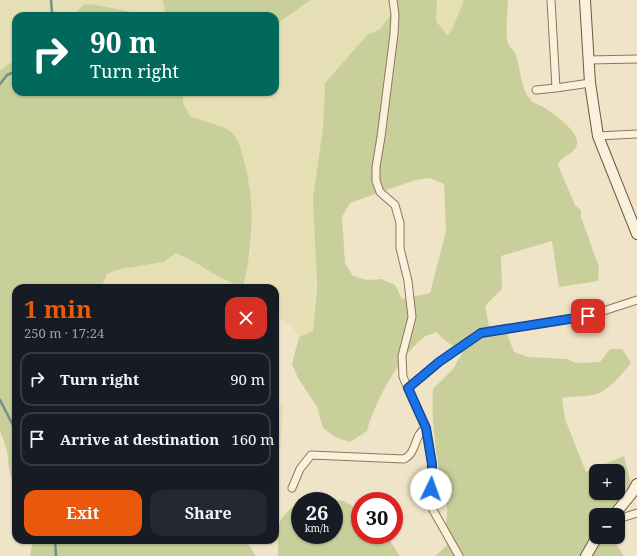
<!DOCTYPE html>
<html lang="en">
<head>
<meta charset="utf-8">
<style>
  body { margin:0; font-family:"Noto Serif",serif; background:#242831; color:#f1f3f6; height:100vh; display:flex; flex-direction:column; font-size:15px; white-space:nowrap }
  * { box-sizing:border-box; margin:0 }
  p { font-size:13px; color:#9ea1a6 }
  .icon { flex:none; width:22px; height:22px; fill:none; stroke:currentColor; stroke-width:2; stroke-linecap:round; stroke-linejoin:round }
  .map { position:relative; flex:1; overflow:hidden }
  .details { position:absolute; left:12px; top:284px; width:267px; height:260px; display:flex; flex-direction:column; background:#171b24; border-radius:12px; box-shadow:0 1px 3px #0004 }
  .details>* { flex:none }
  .top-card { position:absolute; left:12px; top:12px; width:267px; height:84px; border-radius:12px; box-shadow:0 1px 3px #0004; background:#00695c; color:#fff; overflow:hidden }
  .fabs { position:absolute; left:589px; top:464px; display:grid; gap:8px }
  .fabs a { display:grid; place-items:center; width:36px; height:36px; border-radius:8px; background:#171b24; box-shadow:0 1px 3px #0004; font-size:20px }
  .speed { position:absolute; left:291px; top:492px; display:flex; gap:8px; font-size:20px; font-weight:700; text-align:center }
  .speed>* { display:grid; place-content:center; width:52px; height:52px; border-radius:50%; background:#171b24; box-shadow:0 1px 3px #0004; line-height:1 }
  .speed small { font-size:10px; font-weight:400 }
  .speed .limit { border:6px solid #d22; background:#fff; color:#111 }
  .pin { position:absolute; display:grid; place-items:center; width:34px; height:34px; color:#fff; margin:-17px; border-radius:8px; box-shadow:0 2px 6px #0006 }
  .me { position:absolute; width:44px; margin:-22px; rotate:3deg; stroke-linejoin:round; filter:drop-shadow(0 0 3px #0008) }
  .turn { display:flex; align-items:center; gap:14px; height:84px; padding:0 12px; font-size:18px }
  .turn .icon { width:52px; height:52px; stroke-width:2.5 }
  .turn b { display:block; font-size:28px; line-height:34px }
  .round { display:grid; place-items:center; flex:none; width:42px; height:42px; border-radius:12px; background:#242831 }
  .summary { display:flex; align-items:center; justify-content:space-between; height:68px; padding:0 12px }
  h1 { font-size:24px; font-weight:700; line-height:30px; color:#ea580c }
  .button { display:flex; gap:8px; margin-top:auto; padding:8px 12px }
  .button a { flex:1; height:46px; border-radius:12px; background:#ea580c; color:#fff; font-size:16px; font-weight:700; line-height:46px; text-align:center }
  .button a+a { background:#242831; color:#f1f3f6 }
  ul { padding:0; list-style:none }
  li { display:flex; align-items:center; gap:12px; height:54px; margin:0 8px 6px; padding:0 4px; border:2px solid #363941; border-radius:12px }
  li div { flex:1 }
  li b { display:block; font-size:15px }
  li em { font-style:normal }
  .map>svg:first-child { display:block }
  .farmland { fill:#e6deb5 }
  .green { fill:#c9cf9b; fill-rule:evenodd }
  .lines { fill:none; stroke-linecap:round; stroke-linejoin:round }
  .stream { stroke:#6f938a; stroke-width:2.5 }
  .street-casing { stroke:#8d765c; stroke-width:9 }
  .secondary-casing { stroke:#6f573f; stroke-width:12 }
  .street { stroke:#faf1dc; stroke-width:7 }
  .secondary { stroke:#faf1dc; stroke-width:10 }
  .route-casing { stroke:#114b97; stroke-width:10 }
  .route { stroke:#1a73e8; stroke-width:7 }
</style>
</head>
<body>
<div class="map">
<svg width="637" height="556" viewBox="0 0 637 556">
  <rect width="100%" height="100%" fill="#f0e4c8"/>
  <!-- farmland -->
  <path class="farmland" d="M0,0H162L164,5L165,16H135L132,12L83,5L73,16H16V59L0,70Z
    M311,0H398L390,16L380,29L367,35L325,83L313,331L299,337L291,325L275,315V288H101L107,274L120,269L164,262L176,253L191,258L228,283L250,258L253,228L250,183L229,131L190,116L183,103L184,92H275V25Z
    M437,0H464L452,30L447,35L436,21Z
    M275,403L284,405L280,450L275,453Z"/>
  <!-- green -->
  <path class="green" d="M162,0H311L275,25V16H165L164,5Z
    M398,0H437L436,21L447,35L452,30L464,0H508C508,11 504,36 509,46C511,49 514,50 515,53C521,67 520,87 530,99C533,104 539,104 543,107C552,112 580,132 577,144C575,154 562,155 558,165L575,205L581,210V217L599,267L598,281L559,287L552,241L501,256L502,289L485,306L491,335L506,331L514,352L528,357L568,359L575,363L600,362L610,349H622L631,363C622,374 608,392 593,395C583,397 572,396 562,398L565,419L586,472L624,456L631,484L607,515H596V537H611L624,556H435L454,539L445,525C451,507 443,492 440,474C435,446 431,417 433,389L453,369L462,353L442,338L437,332C433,334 426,335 423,338C400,356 374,403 367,431L350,442L335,437L323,428L317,407L298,378L292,364L299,337L313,331L317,286L313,197L323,129L325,83L367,35L380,29L390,16ZM430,178L444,184L446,231L430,293L402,299L395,285L381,279L367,280L353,276L345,263L342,217L350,203L415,180ZM596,471H618V493H596Z
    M91,4L132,12L135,16H73L83,5Z
    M16,59V92H184L183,103L190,116C200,120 221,125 230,131C239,139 241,150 244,161C256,203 253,245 243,287C218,280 200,262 176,253L164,262L120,269L107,274L101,288H16V486C8,476 9,464 7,452C6,445 2,437 0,430V70Z
    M330,499L344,501L360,510V535H386L400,556H278C278,527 273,520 299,503L300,535H334V501H313Z
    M33,540H246L256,556H30Z"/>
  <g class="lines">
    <!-- stream -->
    <path class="stream" d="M51,0L52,12L56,16
      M0,84L7,75L16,71
      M0,400L16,431
      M55,540L56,556"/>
    <defs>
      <path id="street" d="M393,0L395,15L394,34L381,137L376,167V181L380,192L395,205L400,223V248L408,281L412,317L402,356L403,377L426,428L432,464L431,502L433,510L459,556
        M551,0L556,88L590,83
        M588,60L637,59
        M536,90L556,88
        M598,136L637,134
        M408,388L439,362L481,333L588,316L637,300
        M292,488L300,469L311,455L404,459C418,452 413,435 426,428
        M618,519L637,513"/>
      <path id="secondary" d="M585,0L590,83L598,136L637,234
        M614,515L632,493L637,484
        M586,556L597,537"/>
    </defs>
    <!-- street casing -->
    <use href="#street" class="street-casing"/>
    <!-- secondary casing -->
    <use href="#secondary" class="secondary-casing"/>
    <!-- street -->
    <use href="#street" class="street"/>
    <!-- secondary -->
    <use href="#secondary" class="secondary"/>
  </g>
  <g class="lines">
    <defs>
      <path id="route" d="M431,489L432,464L426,428L408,388L439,362L481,333L588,316"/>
    </defs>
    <!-- route casing -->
    <use href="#route" class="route-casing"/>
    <!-- route -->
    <use href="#route" class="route"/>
  </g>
</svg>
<div class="fabs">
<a>+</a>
<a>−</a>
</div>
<div class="speed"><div>26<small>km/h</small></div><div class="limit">30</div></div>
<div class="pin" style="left:588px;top:316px;background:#d93025"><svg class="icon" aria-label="arrive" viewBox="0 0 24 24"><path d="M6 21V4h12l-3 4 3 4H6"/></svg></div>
<svg class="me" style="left:431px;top:489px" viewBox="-20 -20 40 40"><circle r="19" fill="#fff"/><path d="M0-13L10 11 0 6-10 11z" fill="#1a73e8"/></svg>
<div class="top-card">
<div class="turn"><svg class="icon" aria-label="right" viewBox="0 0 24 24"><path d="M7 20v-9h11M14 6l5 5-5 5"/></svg><div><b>90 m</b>Turn right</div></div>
</div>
<section class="details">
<div class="summary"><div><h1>1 min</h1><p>250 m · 17:24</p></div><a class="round" style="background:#d93025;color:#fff"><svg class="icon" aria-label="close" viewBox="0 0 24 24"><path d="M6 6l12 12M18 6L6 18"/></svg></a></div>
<ul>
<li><svg class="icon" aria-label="right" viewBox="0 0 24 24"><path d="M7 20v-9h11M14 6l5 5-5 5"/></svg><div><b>Turn right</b></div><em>90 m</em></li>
<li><svg class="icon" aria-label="arrive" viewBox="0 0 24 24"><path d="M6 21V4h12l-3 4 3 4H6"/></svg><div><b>Arrive at destination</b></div><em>160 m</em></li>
</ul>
<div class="button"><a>Exit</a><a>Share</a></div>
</section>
</div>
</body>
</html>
